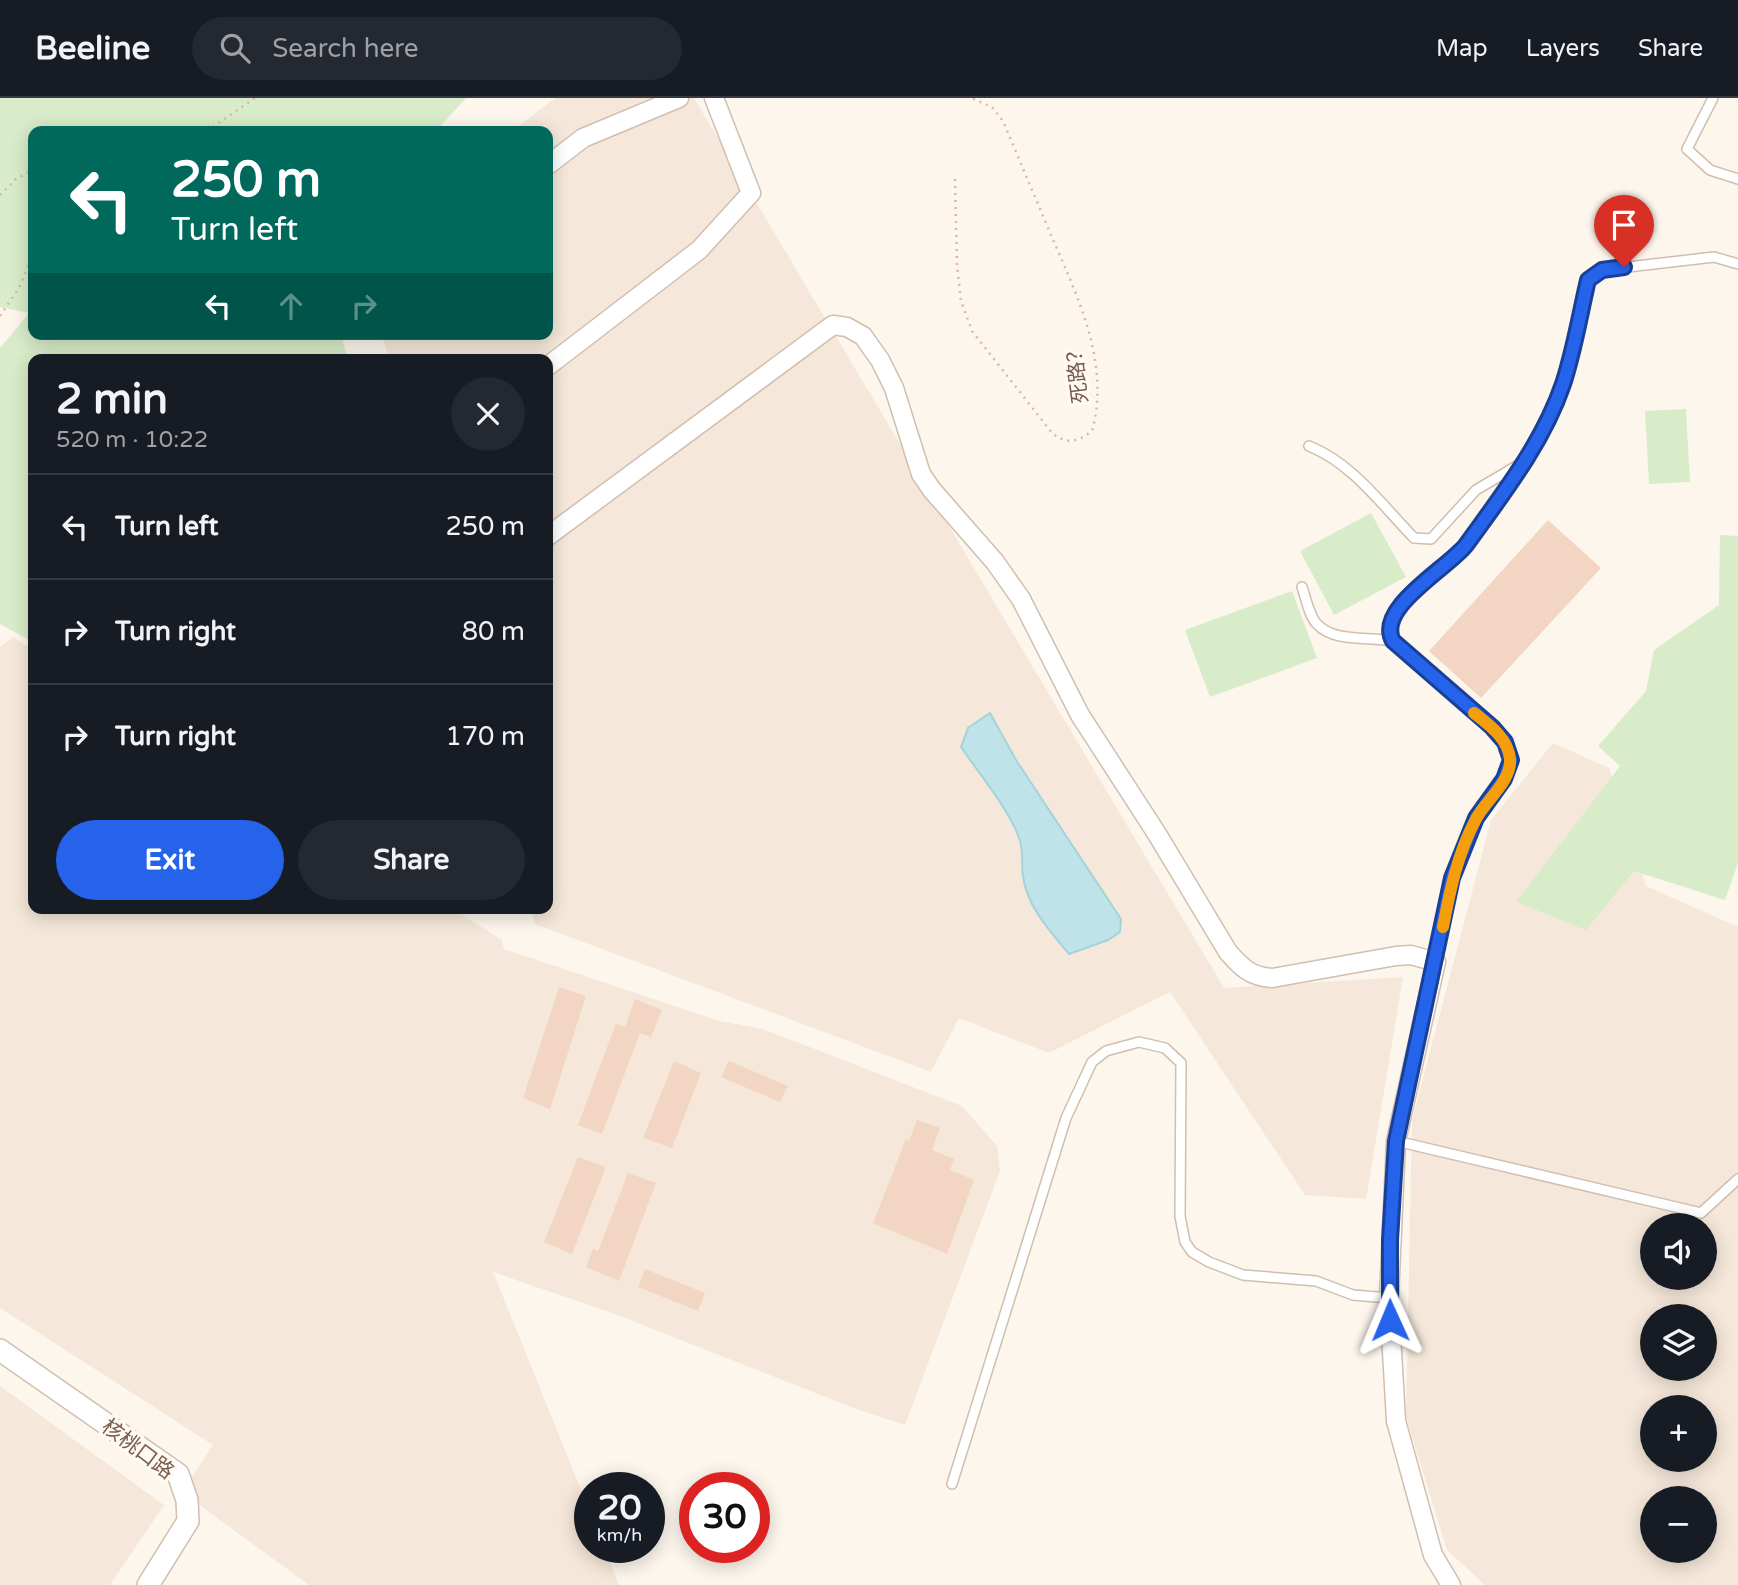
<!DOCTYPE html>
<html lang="en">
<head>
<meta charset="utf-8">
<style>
  body { margin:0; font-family:"Varela Round","Noto Sans SC",sans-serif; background:#242831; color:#f1f3f6; height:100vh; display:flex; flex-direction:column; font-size:26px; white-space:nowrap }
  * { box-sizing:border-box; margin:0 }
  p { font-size:23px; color:#9ea1a6 }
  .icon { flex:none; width:38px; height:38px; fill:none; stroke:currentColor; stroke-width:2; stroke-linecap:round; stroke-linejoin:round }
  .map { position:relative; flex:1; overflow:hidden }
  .drawer { position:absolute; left:28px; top:256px; width:525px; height:560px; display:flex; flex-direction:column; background:#171b24; border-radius:14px; box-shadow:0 4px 18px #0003 }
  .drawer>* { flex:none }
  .hud { position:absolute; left:28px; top:28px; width:525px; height:214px; border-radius:14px; box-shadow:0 4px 18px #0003; background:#00695c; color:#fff; overflow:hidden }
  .controls { position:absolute; left:1640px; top:1115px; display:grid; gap:14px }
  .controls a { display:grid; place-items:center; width:77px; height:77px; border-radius:50%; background:#171b24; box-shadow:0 4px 18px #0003; font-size:35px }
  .speed { position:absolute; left:574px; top:1374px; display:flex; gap:14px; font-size:35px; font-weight:700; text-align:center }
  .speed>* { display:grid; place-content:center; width:91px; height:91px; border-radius:50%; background:#171b24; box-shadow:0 4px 18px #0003; line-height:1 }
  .speed small { font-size:18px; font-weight:400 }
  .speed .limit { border:10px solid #d22; background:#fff; color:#111 }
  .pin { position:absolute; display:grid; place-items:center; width:60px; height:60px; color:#fff; margin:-72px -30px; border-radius:50% 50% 50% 0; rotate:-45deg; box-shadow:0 0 7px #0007 }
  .pin .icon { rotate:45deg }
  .me { position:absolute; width:77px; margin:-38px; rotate:359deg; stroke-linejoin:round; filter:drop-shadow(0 0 5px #0008) }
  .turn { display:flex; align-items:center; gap:24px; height:147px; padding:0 28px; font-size:32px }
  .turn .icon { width:91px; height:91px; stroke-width:2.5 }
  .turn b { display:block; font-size:49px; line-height:60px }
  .lanes { display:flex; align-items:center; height:66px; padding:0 28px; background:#0003; justify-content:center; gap:35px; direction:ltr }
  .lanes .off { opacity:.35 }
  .round { display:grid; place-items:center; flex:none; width:74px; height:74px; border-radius:37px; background:#242831 }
  .head { display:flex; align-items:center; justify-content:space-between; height:119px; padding:0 28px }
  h1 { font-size:42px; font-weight:700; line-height:52px }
  .action { display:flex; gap:14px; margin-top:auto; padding:14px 28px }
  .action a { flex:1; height:80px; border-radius:42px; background:#2563eb; color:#fff; font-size:28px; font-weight:700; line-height:80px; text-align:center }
  .action a+a { background:#242831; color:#f1f3f6 }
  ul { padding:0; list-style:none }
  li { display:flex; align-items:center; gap:21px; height:105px; padding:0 28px; border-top:2px solid #363941 }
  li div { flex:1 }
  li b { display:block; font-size:26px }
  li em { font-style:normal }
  header { display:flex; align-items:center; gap:42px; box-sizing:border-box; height:98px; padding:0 35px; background:#171b24; border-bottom:2px solid #363941 }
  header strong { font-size:33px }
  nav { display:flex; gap:38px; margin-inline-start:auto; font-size:24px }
  .search { width:490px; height:63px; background:#242831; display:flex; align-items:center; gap:18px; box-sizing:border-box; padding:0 24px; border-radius:38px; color:#9ea1a6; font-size:26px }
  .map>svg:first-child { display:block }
  .residential { fill:#f5e8da; fill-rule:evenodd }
  .green { fill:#d8ecc9 }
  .water { fill:#bfe3e8; stroke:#a5d3da; stroke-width:2 }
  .building { fill:#f3d5c3 }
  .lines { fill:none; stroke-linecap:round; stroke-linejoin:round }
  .service-casing { stroke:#d1beb0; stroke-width:12 }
  .minor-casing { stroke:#d1beb0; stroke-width:21 }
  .tertiary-casing { stroke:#d1beb0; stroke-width:24 }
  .path { stroke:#d9b8a5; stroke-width:2.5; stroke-dasharray:2 5; stroke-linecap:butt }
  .service { stroke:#fff; stroke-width:9 }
  .minor { stroke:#fff; stroke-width:18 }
  .tertiary { stroke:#fff; stroke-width:21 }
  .route-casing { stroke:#184099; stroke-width:18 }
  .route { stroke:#2563eb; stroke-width:12 }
  .slow { stroke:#f59e0b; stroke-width:12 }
  .labels { text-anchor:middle; stroke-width:7; stroke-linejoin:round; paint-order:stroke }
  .street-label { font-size:21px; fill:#7a5c4d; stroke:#fffaf3 }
</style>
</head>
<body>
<header>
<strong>Beeline</strong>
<div class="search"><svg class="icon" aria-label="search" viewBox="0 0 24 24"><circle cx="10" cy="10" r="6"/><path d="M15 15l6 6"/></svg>Search here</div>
<nav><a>Map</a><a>Layers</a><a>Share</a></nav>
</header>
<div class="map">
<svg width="1738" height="1487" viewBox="0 0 1738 1487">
  <rect width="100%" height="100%" fill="#fdf6ec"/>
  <!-- residential -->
  <path class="residential" d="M555,0H694L1224,890L1403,879L1366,1101L1305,1097L1170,894L1049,955L959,920L931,974L535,826L531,810H548V261H389L382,236H548V33H512Z
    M13,539L33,552V810H451L502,842L504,851L720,923L763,931L962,1008L997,1048L1000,1073L905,1327L856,1311L615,1216L493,1174L590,1414V1449H604L619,1487H309L198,1406L192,1379L213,1347L0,1210V549Z
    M1553,645L1609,670L1646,788L1738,829V1487H1485L1447,1452L1406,1319L1412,1022L1491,722ZM1652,1127H1704V1180H1652ZM1652,1218H1704V1270H1652ZM1652,1309H1704V1362H1652ZM1652,1400H1704V1452H1652Z
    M0,1288L164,1407L110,1487H0Z"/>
  <!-- green -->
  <path class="green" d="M0,0H466L436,33H33V236H341L348,261H33V544L0,526V250L29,215L0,209Z
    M1686,311L1690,384L1649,386L1645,313Z
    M1371,415L1406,479L1334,517L1300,453Z
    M1720,437L1738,438V765L1725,802L1634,773L1586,832L1516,804L1620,668L1598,648L1646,593L1654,552L1719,507Z
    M1292,493L1317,560L1210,599L1185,532Z"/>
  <!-- water -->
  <path class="water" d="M990,615L1016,662L1121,821L1120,834L1108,842L1069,856C1050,833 1027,809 1023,778C1021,765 1024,753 1019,740C1010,713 978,674 961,649L968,630Z"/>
  <!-- building -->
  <path class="building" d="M1548,422L1601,470L1481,600L1429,553Z
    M559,889L586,898L550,1011L523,1000Z
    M635,901L662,912L651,939L640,935L602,1036L578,1027L616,925L625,929Z
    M674,963L701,975L672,1050L643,1040Z
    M729,963L788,988L780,1004L721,979Z
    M917,1022L940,1030L932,1052L954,1061L950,1072L974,1082L947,1156L873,1125L906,1041L909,1043Z
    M578,1059L606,1069L572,1156L544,1144Z
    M628,1075L656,1085L619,1183L586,1169L593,1151L598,1153Z
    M645,1171L705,1195L698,1213L638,1189Z"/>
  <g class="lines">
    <defs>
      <path id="service" d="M1713,0L1687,51L1710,72L1738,81
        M1309,348C1352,365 1382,407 1414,440L1431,441L1476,392L1520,366
        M1302,489C1306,500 1309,518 1317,526C1334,545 1369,538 1393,543L1492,630C1500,638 1510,649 1510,662C1511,684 1484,704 1475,722C1453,767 1445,815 1436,864
        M1393,543C1375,510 1448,470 1466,447C1502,397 1543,345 1563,286C1574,253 1580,216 1588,182L1602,172L1714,159L1738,166
        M1396,1043L1701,1115L1738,1081
        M952,1386L1066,1020L1092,964L1106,953L1139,944L1165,950L1181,965L1180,1118L1185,1144L1192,1154L1209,1164L1243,1177L1316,1183L1353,1197L1389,1200"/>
      <path id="minor" d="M548,67L583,40L679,0
        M548,268L699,152L751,95L714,0
        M548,438L833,227L847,229L863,238L880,262L894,290L921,376L932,392L995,464L1021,501L1080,617L1157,736L1228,854C1241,869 1251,879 1272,880L1396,858L1411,857L1436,864L1396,1043L1389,1200L1396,1323L1433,1457L1451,1487"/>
      <path id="tertiary" d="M0,1252L178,1376L187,1402L188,1423L148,1487"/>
    </defs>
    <!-- service casing -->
    <use href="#service" class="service-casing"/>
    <!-- minor casing -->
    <use href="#minor" class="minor-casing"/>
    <!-- tertiary casing -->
    <use href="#tertiary" class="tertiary-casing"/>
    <!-- path -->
    <path class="path" d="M207,33L255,0
      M955,81L957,167L961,203L972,233L1052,335C1067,347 1078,344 1092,333C1111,266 1077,197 1051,137C1035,99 1019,61 1003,23L992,9L971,0
      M0,97L16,81L33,72
      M0,218L19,190L33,156"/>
    <!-- service -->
    <use href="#service" class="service"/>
    <!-- minor -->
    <use href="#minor" class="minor"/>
    <!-- tertiary -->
    <use href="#tertiary" class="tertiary"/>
  </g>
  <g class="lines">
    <defs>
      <path id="route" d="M1390,1222V1142L1396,1043L1452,780L1476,720L1504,681L1511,662L1505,644L1492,629L1393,543C1375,510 1448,470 1466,447C1502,397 1543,345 1563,286C1574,253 1580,216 1588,182L1602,172L1624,169"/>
    </defs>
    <!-- route casing -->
    <use href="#route" class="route-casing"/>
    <!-- route -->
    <use href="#route" class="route"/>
    <!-- slow -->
    <path class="slow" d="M1443,829C1450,792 1458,754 1476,721C1485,703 1512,683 1510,661C1508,640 1489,627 1474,615"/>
  </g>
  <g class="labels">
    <!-- street labels -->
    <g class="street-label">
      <text transform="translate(1077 274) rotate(-97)" y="7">死路？</text>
      <text transform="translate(138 1351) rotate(37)" y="7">核桃口路</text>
    </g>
  </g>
</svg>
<div class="controls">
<a><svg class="icon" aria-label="sound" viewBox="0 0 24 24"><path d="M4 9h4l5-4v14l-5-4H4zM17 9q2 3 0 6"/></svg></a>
<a><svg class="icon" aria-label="layers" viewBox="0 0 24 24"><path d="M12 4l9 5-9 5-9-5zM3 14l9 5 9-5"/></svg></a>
<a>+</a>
<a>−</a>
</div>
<div class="speed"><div>20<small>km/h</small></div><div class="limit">30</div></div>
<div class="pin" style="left:1624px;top:169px;background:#d93025"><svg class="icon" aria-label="arrive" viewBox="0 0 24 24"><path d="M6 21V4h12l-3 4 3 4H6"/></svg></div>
<svg class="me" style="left:1390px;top:1222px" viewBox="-20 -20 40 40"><path d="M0-17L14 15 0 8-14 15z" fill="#2563eb" stroke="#fff" stroke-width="4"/></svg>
<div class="hud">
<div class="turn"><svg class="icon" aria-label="left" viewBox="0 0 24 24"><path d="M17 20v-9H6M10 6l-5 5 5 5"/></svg><div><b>250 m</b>Turn left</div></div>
<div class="lanes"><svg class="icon" aria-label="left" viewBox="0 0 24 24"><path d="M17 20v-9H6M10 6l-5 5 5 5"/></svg><svg class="icon off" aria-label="ahead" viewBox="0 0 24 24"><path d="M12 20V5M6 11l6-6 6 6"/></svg><svg class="icon off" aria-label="right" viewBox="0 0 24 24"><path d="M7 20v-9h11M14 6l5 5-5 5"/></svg></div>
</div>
<section class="drawer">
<div class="head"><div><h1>2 min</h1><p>520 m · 10:22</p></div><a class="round"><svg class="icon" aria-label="close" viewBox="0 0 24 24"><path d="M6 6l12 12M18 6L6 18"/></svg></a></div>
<ul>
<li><svg class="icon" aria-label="left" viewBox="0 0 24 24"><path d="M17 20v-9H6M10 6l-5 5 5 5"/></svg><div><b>Turn left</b></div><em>250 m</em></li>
<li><svg class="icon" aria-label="right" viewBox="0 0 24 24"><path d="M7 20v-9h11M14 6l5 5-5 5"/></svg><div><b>Turn right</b></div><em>80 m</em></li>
<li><svg class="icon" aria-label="right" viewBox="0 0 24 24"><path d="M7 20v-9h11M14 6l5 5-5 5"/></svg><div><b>Turn right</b></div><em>170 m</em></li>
</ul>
<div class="action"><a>Exit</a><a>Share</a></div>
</section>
</div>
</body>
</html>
